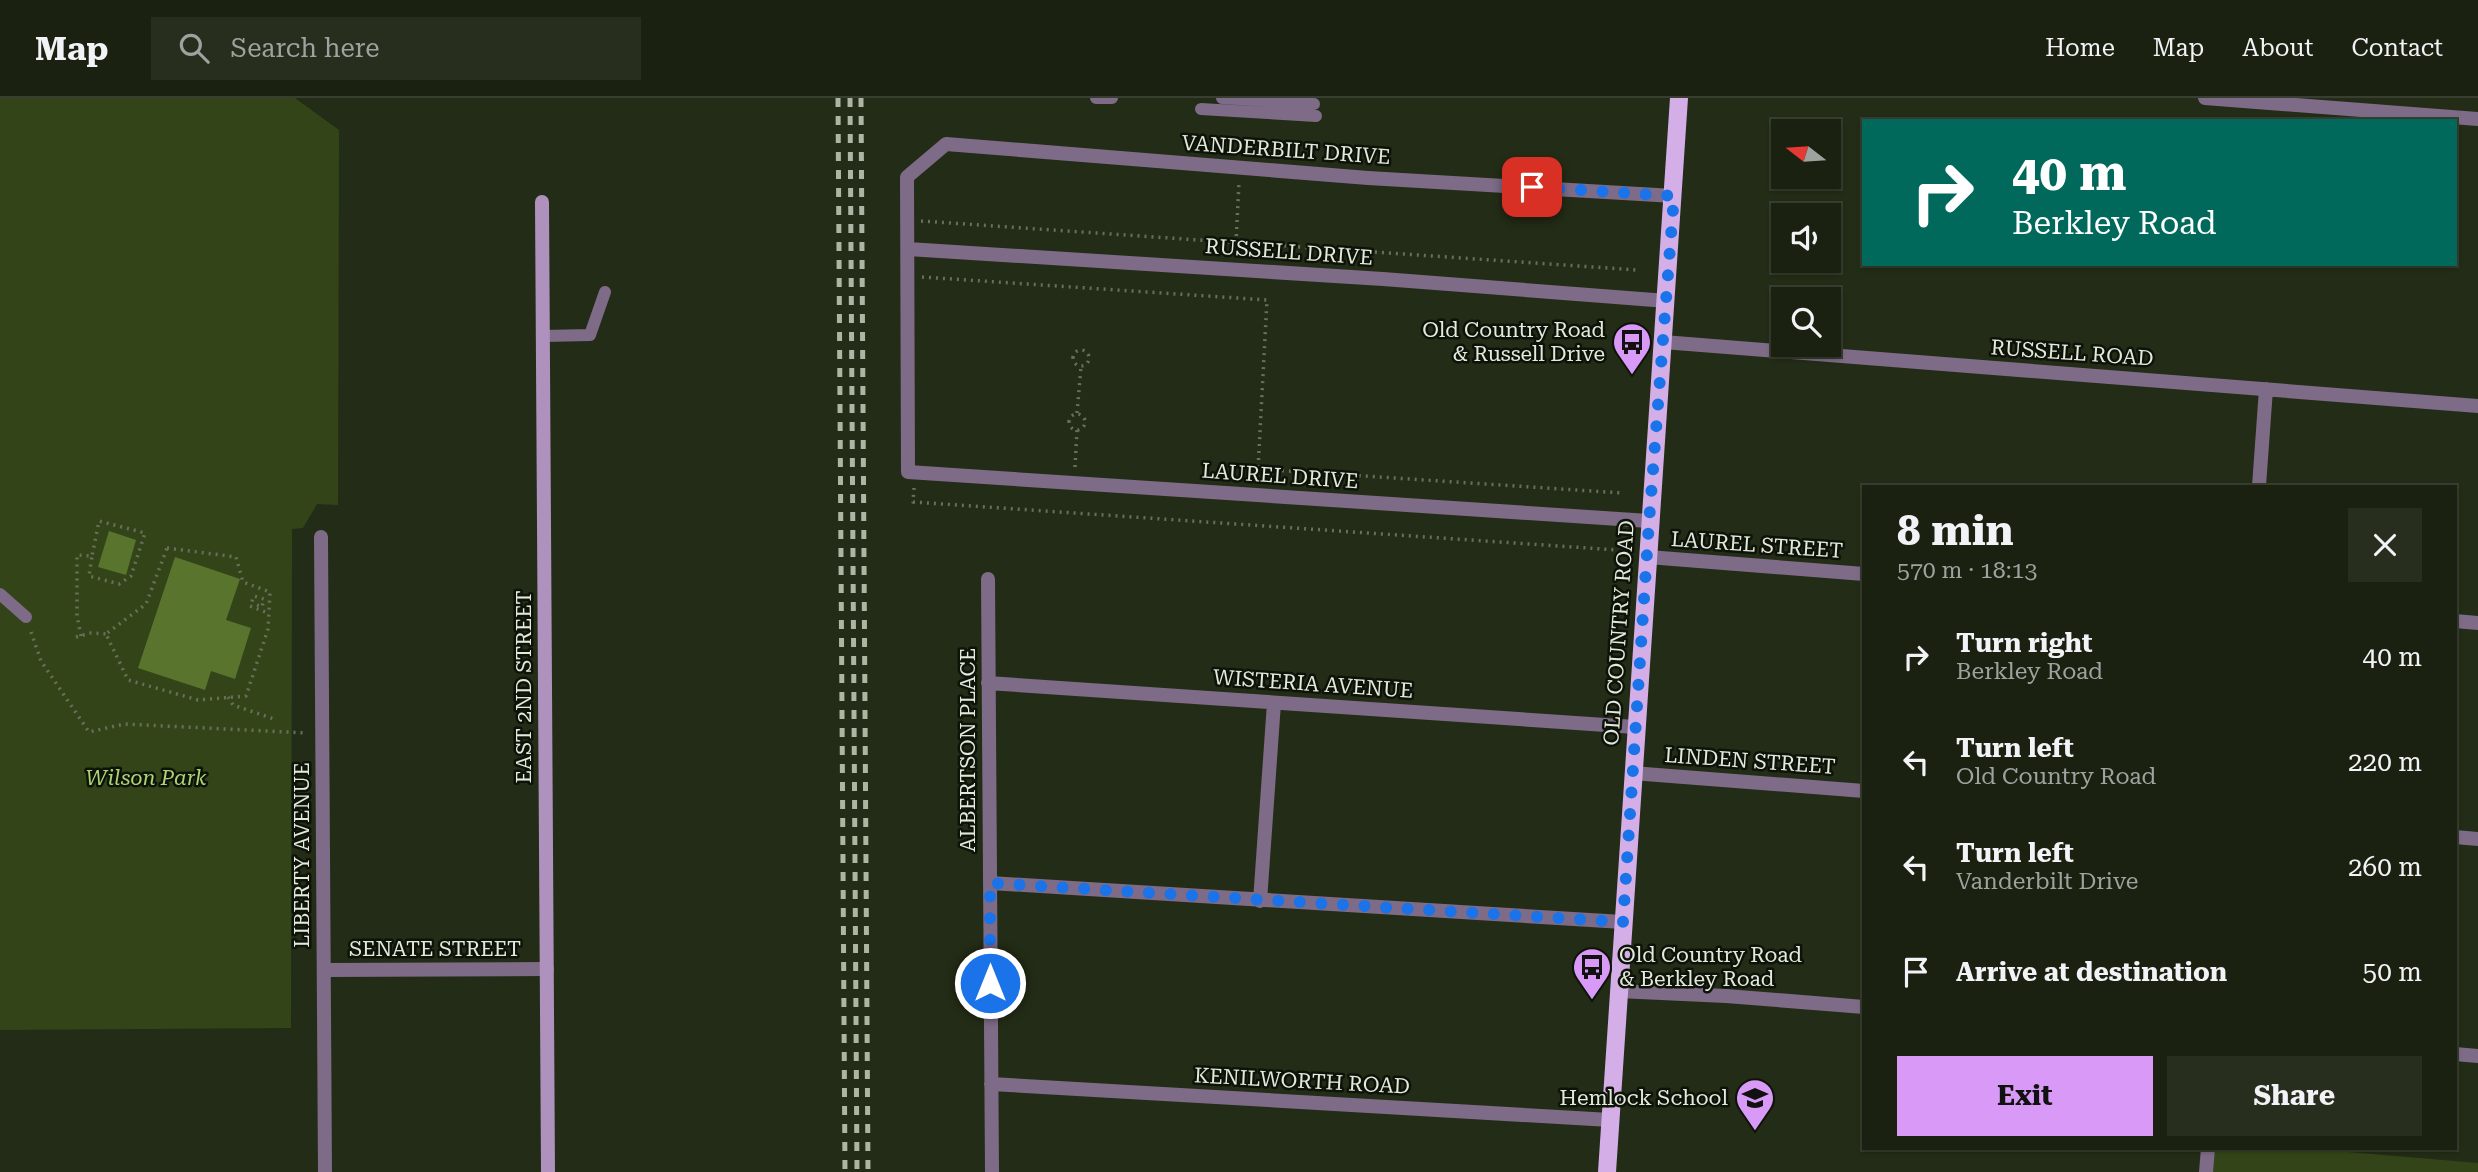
<!DOCTYPE html>
<html lang="en">
<head>
<meta charset="utf-8">
<style>
  body { margin:0; font-family:"Roboto Serif",serif; background:#272e1e; color:#f1f3f6; height:100vh; display:flex; flex-direction:column; font-size:26px; white-space:nowrap }
  * { box-sizing:border-box; margin:0 }
  p { font-size:23px; color:#9fa39f }
  .icon { flex:none; width:38px; height:38px; fill:none; stroke:currentColor; stroke-width:2; stroke-linecap:round; stroke-linejoin:round }
  .map { position:relative; flex:1; overflow:hidden }
  .sheet { position:absolute; left:1862px; top:387px; width:595px; height:665px; display:flex; flex-direction:column; background:#1a2110; border-radius:0px; box-shadow:0 2px 5px #0004,0 0 0 2px #383e30 }
  .sheet>* { flex:none }
  .guide { position:absolute; left:1862px; top:21px; width:595px; height:147px; border-radius:0px; box-shadow:0 2px 5px #0004,0 0 0 2px #383e30; background:#00695c; color:#fff; overflow:hidden }
  .needle { width:46px; rotate:287deg }
  .fabs { position:absolute; left:1771px; top:21px; display:grid; gap:14px }
  .fabs a { display:grid; place-items:center; width:70px; height:70px; border-radius:0px; background:#1a2110; box-shadow:0 2px 5px #0004,0 0 0 2px #383e30; font-size:35px }
  .pin { position:absolute; display:grid; place-items:center; width:60px; height:60px; color:#fff; margin:-30px; border-radius:14px; box-shadow:0 4px 10px #0006 }
  .me { position:absolute; width:77px; margin:-38px; rotate:0deg; stroke-linejoin:round; filter:drop-shadow(0 0 5px #0008) }
  .turn { display:flex; align-items:center; gap:24px; height:147px; padding:0 35px; font-size:32px }
  .turn .icon { width:91px; height:91px; stroke-width:2.5 }
  .turn b { display:block; font-size:49px; line-height:60px }
  .round { display:grid; place-items:center; flex:none; width:74px; height:74px; border-radius:0px; background:#272e1e }
  .overview { display:flex; align-items:center; justify-content:space-between; height:119px; padding:0 35px }
  h1 { font-size:42px; font-weight:700; line-height:52px }
  .action { display:flex; gap:14px; margin-top:auto; padding:14px 35px }
  .action a { flex:1; height:80px; border-radius:0px; background:#d99af7; color:#111; font-size:28px; font-weight:700; line-height:80px; text-align:center }
  .action a+a { background:#272e1e; color:#f1f3f6 }
  ul { padding:0; list-style:none }
  li { display:flex; align-items:center; gap:21px; height:105px; padding:0 35px }
  li div { flex:1 }
  li b { display:block; font-size:26px }
  li em { font-style:normal }
  header { display:flex; align-items:center; gap:42px; box-sizing:border-box; height:98px; padding:0 35px; background:#1a2110; border-bottom:2px solid #383e30 }
  header strong { font-size:33px }
  nav { display:flex; gap:38px; margin-inline-start:auto; font-size:24px }
  .search { width:490px; height:63px; background:#272e1e; display:flex; align-items:center; gap:18px; box-sizing:border-box; padding:0 24px; border-radius:0px; color:#9fa39f; font-size:26px }
  .map>svg:first-child { display:block }
  .green { fill:#334518 }
  .water { fill:#59752d }
  .lines { fill:none; stroke-linecap:round; stroke-linejoin:round }
  .path { stroke:#68705d; stroke-width:3.5; stroke-dasharray:2 5; stroke-linecap:butt }
  .lane { stroke:#7e6b87; stroke-width:12 }
  .street { stroke:#7e6b87; stroke-width:14 }
  .secondary { stroke:#af91bd; stroke-width:14 }
  .primary { stroke:#d4aee7; stroke-width:18 }
  .rail { stroke:#aeb5a5; stroke-width:5; stroke-dasharray:9 9; stroke-linecap:butt }
  .route { stroke:#1a73e8; stroke-width:12; stroke-dasharray:0 21.6 }
  .labels { text-anchor:middle; stroke-width:5; stroke-linejoin:round; paint-order:stroke }
  .street-label { font-size:21px; fill:#e3eadc; stroke:#0e1309 }
  .poi-label { font-size:21px; fill:#e3eadc; stroke:#0e1309; text-anchor:end }
  .park-label { font-size:21px; font-style:italic; fill:#add572; stroke:#0e1309 }
</style>
</head>
<body>
<header>
<strong>Map</strong>
<div class="search"><svg class="icon" aria-label="search" viewBox="0 0 24 24"><circle cx="10" cy="10" r="6"/><path d="M15 15l6 6"/></svg>Search here</div>
<nav><a>Home</a><a>Map</a><a>About</a><a>Contact</a></nav>
</header>
<div class="map">
<svg width="2478" height="1074" viewBox="0 0 2478 1074">
  <rect width="100%" height="100%" fill="#232c16"/>
  <!-- green -->
  <path class="green" d="M0,0H295L339,32L338,407L317,406L303,430L292,431L291,930L0,932Z
    M2214,1050H2301L2478,1065V1074H2211Z"/>
  <!-- water -->
  <path class="water" d="M109,433L136,442L126,477L98,469Z
    M175,459L240,481L226,522L251,530L235,581L211,573L205,592L138,570Z"/>
  <g class="lines">
    <!-- path -->
    <path class="path" d="M921,123L1637,172
      M1236,145L1239,84
      M922,179L1267,202L1258,371L1622,395
      M1073 260a8 8 0 1 1 16 0a8 8 0 1 1-16 0Z
      M1077,315L1081,269
      M1069 324a8 8 0 1 1 16 0a8 8 0 1 1-16 0Z
      M1075,369L1077,332
      M914,390L913,404L1617,452
      M167,450L236,459L243,484L270,494L268,531L246,598L198,602L128,582L106,536L146,506Z
      M257,507L262,509L264,501L254,498L250,508L268,515
      M31,534L41,563L89,634L124,626L307,635
      M81,538L77,518V457L92,458L99,423L145,435L131,478L119,486L89,478L92,458
      M76,539L91,535L106,536
      M228,599L233,607L274,621"/>
    <!-- lane -->
    <path class="lane" d="M1096,0H1112
      M1222,0L1314,6
      M1201,11L1316,18
      M543,238L590,237L605,194
      M0,496L26,519"/>
    <!-- street -->
    <path class="street" d="M2205,0L2478,21
      M908,151L1383,181L1667,203
      M1663,244L2478,308
      M2259,388L2266,291
      M1649,423L908,374L907,79L946,46L1368,80L1674,98
      M321,439L325,1074
      M1648,459L1864,476
      M988,481L992,1074
      M2455,523L2478,525
      M988,585L1635,629
      M1632,675L1864,693
      M2455,739L2478,741
      M990,785L1623,824
      M1260,803L1274,605
      M324,872L547,871
      M1618,893L1726,898L1864,909
      M2455,956L2478,958
      M991,986L1610,1022
      M2206,1074L2208,1050"/>
    <!-- secondary -->
    <path class="secondary" d="M542,104L548,1074"/>
    <!-- primary -->
    <path class="primary" d="M1607,1074L1679,0"/>
    <!-- rail -->
    <path class="rail" d="M838,0L845,1074
      M850,0L857,1074
      M861,0L868,1074"/>
  </g>
  <g class="lines">
    <!-- route -->
    <path class="route" d="M990,885V785L1623,824L1649,424L1674,98L1532,89"/>
  </g>
  <!-- icons -->
  <defs>
    <symbol id="bus-pin" viewBox="-11 -11 22 30"><path d="M0 17L-7.5 6A9.5 9.5 0 1 1 7.5 6Z" fill="#d99af7" stroke="#0e1309"/><path d="M-5-6H5V4H4V6H2V4H-2V6H-4V4H-5ZM-3.5-4V0h7V-4ZM-3.5 1.2v1.5H-2V1.2ZM2 1.2v1.5H3.5V1.2Z" fill="#111"/></symbol>
    <symbol id="school-pin" viewBox="-11 -11 22 30"><path d="M0 17L-7.5 6A9.5 9.5 0 1 1 7.5 6Z" fill="#d99af7" stroke="#0e1309"/><path d="M0-5L7-2L0 1L-7-2ZM-4 1L0 2.5L4 1V4Q0 6-4 4Z" fill="#111"/></symbol>
  </defs>
  <g fill-rule="evenodd">
    <use href="#bus-pin" x="1610" y="222" width="44" height="60"/>
    <use href="#bus-pin" x="1570" y="847" width="44" height="60"/>
    <use href="#school-pin" x="1733" y="978" width="44" height="60"/>
  </g>
  <g class="labels">
    <!-- street labels -->
    <g class="street-label">
      <text transform="translate(1286 52) rotate(4)" y="7">VANDERBILT DRIVE</text>
      <text transform="translate(1289 154) rotate(4)" y="7">RUSSELL DRIVE</text>
      <text transform="translate(2072 255) rotate(4)" y="7">RUSSELL ROAD</text>
      <text transform="translate(1280 378) rotate(4)" y="7">LAUREL DRIVE</text>
      <text transform="translate(1757 447) rotate(4)" y="7">LAUREL STREET</text>
      <text transform="translate(1619 535) rotate(-86)" y="7">OLD COUNTRY ROAD</text>
      <text transform="translate(1313 586) rotate(4)" y="7">WISTERIA AVENUE</text>
      <text transform="translate(524 589) rotate(-90)" y="7">EAST 2ND STREET</text>
      <text transform="translate(968 652) rotate(-90)" y="7">ALBERTSON PLACE</text>
      <text transform="translate(1750 663) rotate(4)" y="7">LINDEN STREET</text>
      <text transform="translate(302 757) rotate(-90)" y="7">LIBERTY AVENUE</text>
      <text x="435" y="858">SENATE STREET</text>
      <text transform="translate(1302 983) rotate(3)" y="7">KENILWORTH ROAD</text>
    </g>
    <!-- poi labels -->
    <g class="poi-label">
      <text x="1605" y="239">Old Country Road<tspan x="1605" dy="24">&amp; Russell Drive</tspan></text>
      <text x="1619" y="864" text-anchor="start">Old Country Road<tspan x="1619" dy="24">&amp; Berkley Road</tspan></text>
      <text x="1728" y="1007">Hemlock School</text>
    </g>
    <!-- park labels -->
    <g class="park-label">
      <text x="146" y="687">Wilson Park</text>
    </g>
  </g>
</svg>
<div class="fabs">
<a><svg class="needle" viewBox="-14 -14 28 28"><path d="M0-13l5 13h-10z" fill="#e53935"/><path d="M0 13l5-13h-10z" fill="#9fa39f"/></svg></a>
<a><svg class="icon" aria-label="sound" viewBox="0 0 24 24"><path d="M4 9h4l5-4v14l-5-4H4zM17 9q2 3 0 6"/></svg></a>
<a><svg class="icon" aria-label="search" viewBox="0 0 24 24"><circle cx="10" cy="10" r="6"/><path d="M15 15l6 6"/></svg></a>
</div>
<div class="pin" style="left:1532px;top:89px;background:#d93025"><svg class="icon" aria-label="arrive" viewBox="0 0 24 24"><path d="M6 21V4h12l-3 4 3 4H6"/></svg></div>
<svg class="me" style="left:990px;top:885px" viewBox="-20 -20 40 40"><circle r="17" fill="#1a73e8" stroke="#fff" stroke-width="3"/><path d="M0-11L8 9 0 5-8 9z" fill="#fff"/></svg>
<div class="guide">
<div class="turn"><svg class="icon" aria-label="right" viewBox="0 0 24 24"><path d="M7 20v-9h11M14 6l5 5-5 5"/></svg><div><b>40 m</b>Berkley Road</div></div>
</div>
<section class="sheet">
<div class="overview"><div><h1>8 min</h1><p>570 m · 18:13</p></div><a class="round"><svg class="icon" aria-label="close" viewBox="0 0 24 24"><path d="M6 6l12 12M18 6L6 18"/></svg></a></div>
<ul>
<li><svg class="icon" aria-label="right" viewBox="0 0 24 24"><path d="M7 20v-9h11M14 6l5 5-5 5"/></svg><div><b>Turn right</b><p>Berkley Road</p></div><em>40 m</em></li>
<li><svg class="icon" aria-label="left" viewBox="0 0 24 24"><path d="M17 20v-9H6M10 6l-5 5 5 5"/></svg><div><b>Turn left</b><p>Old Country Road</p></div><em>220 m</em></li>
<li><svg class="icon" aria-label="left" viewBox="0 0 24 24"><path d="M17 20v-9H6M10 6l-5 5 5 5"/></svg><div><b>Turn left</b><p>Vanderbilt Drive</p></div><em>260 m</em></li>
<li><svg class="icon" aria-label="arrive" viewBox="0 0 24 24"><path d="M6 21V4h12l-3 4 3 4H6"/></svg><div><b>Arrive at destination</b></div><em>50 m</em></li>
</ul>
<div class="action"><a>Exit</a><a>Share</a></div>
</section>
</div>
</body>
</html>
